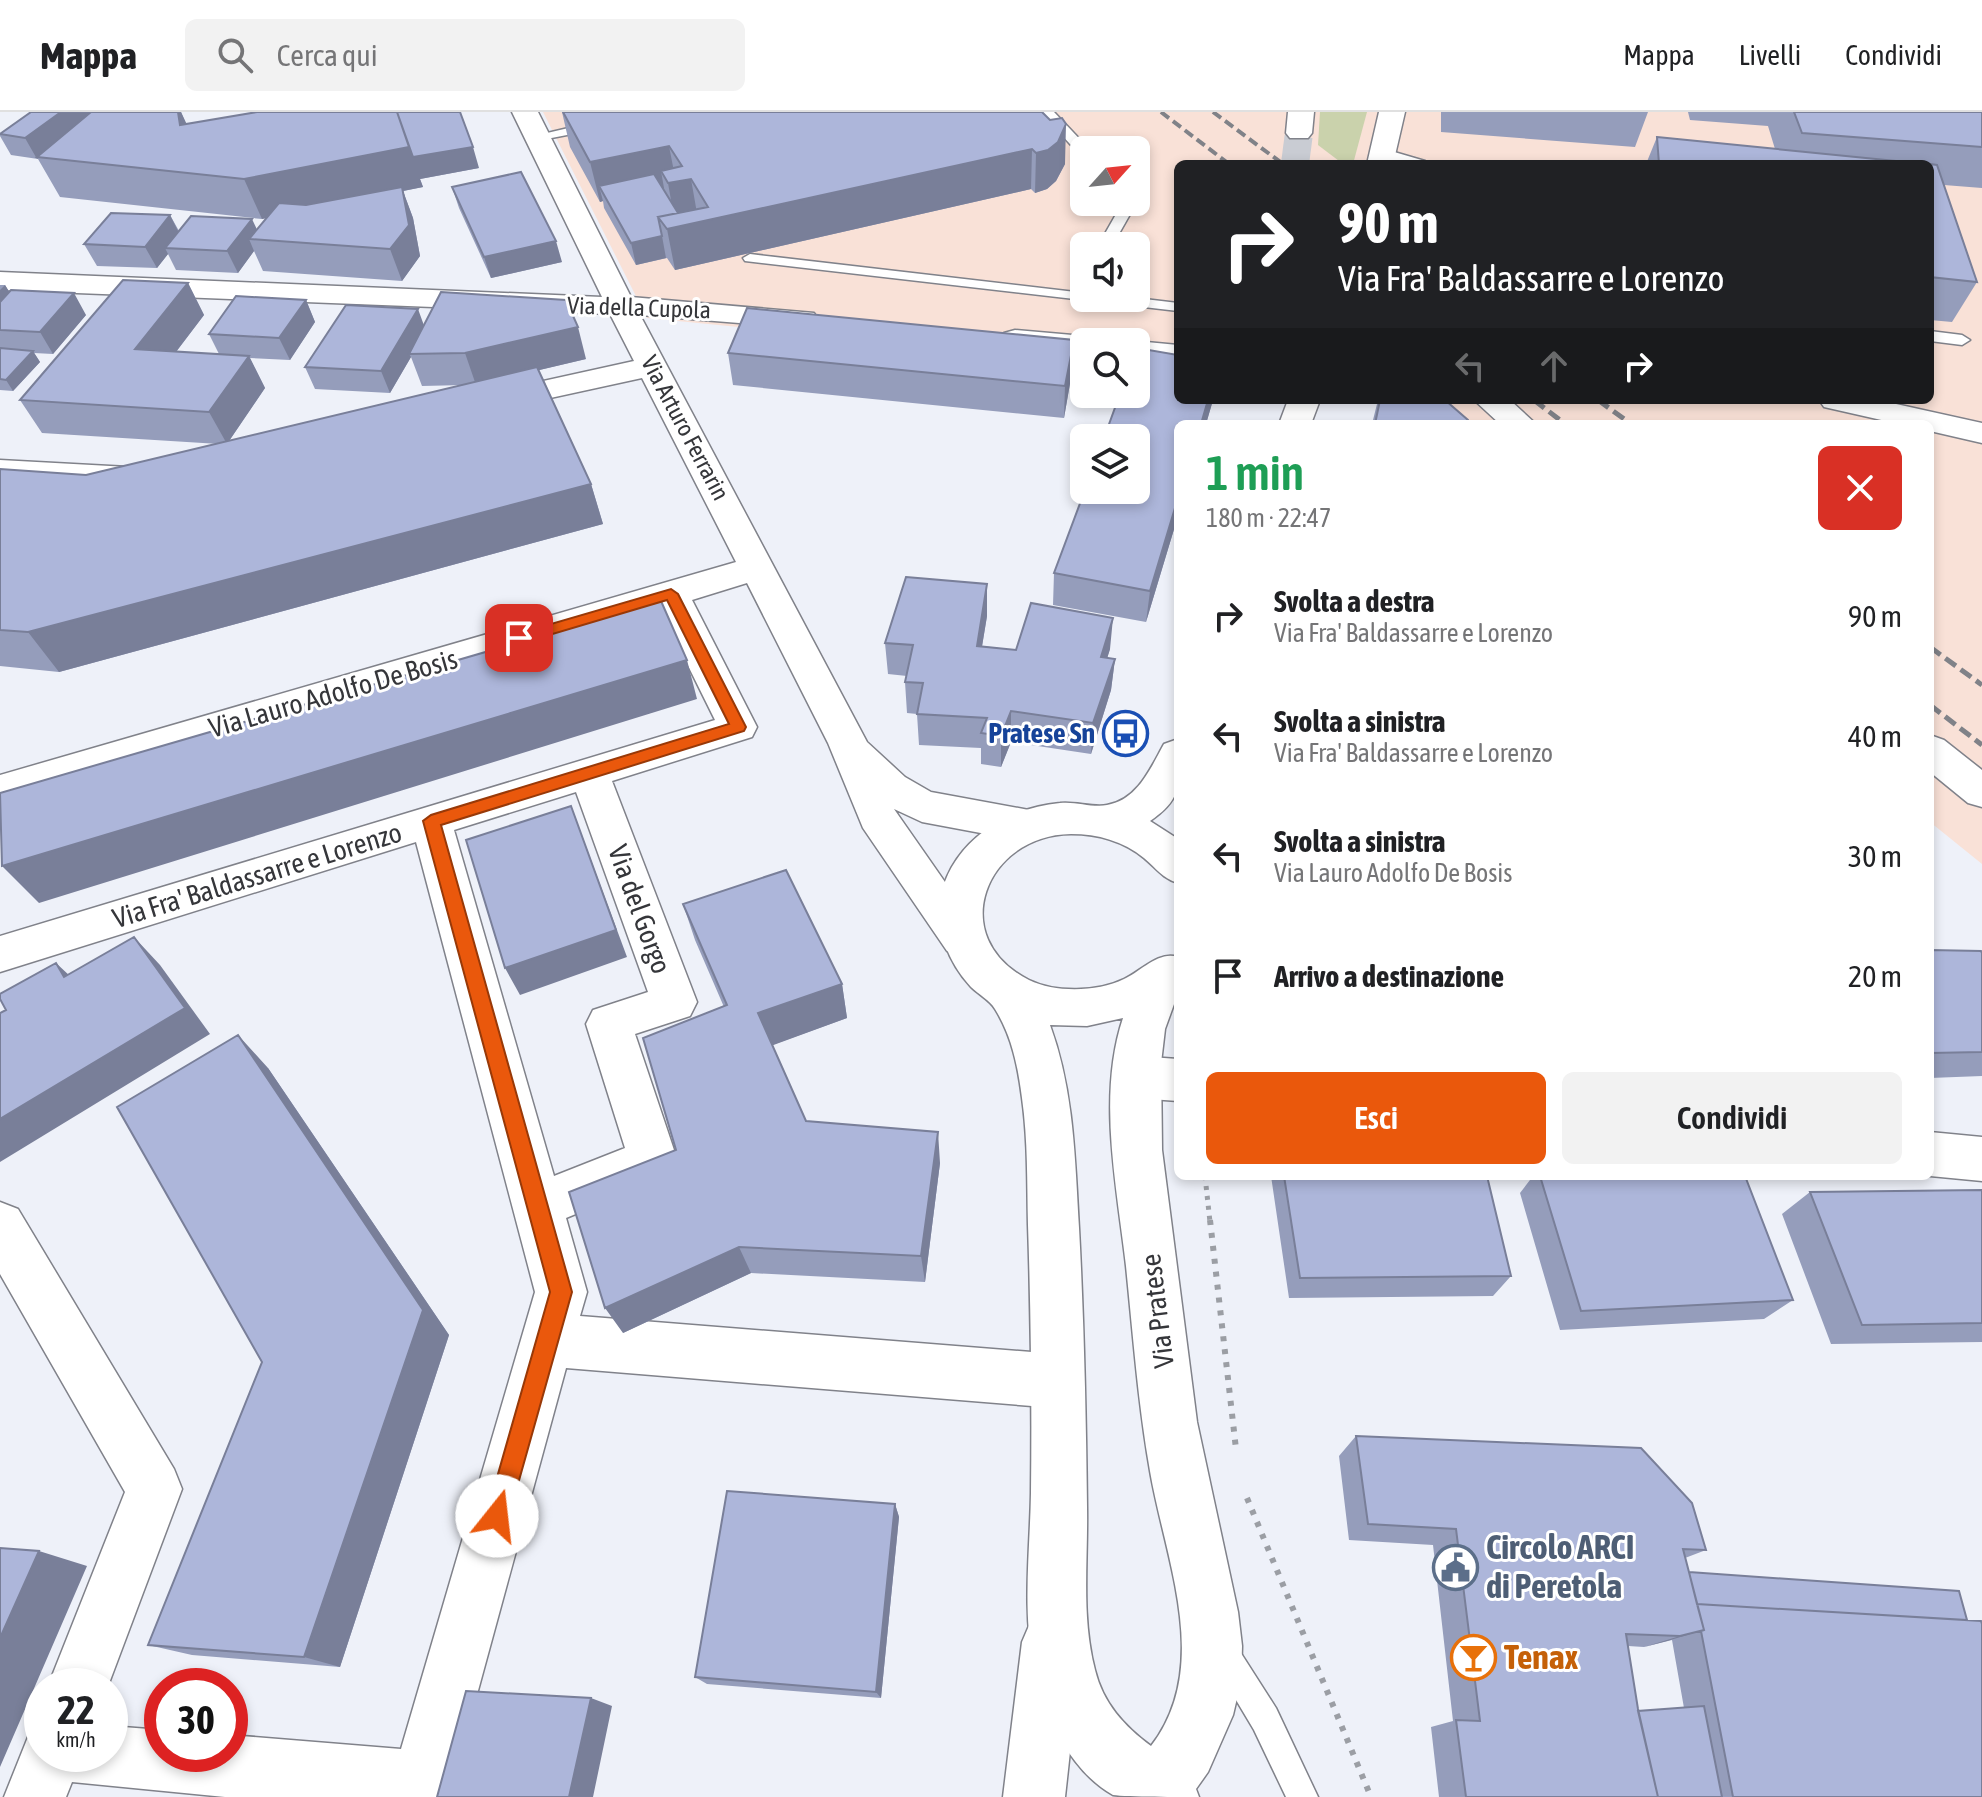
<!DOCTYPE html>
<html lang="it">
<head>
<meta charset="utf-8">
<style>
  body { margin:0; font-family:"Asap Condensed",sans-serif; background:#f2f2f2; color:#202124; height:100vh; display:flex; flex-direction:column; font-size:30px; white-space:nowrap }
  * { box-sizing:border-box; margin:0 }
  p { font-size:26px; color:#757577 }
  .icon { flex:none; width:44px; height:44px; fill:none; stroke:currentColor; stroke-width:2; stroke-linecap:round; stroke-linejoin:round }
  .map { position:relative; flex:1; overflow:hidden }
  .drawer { position:absolute; left:1174px; top:308px; width:760px; height:760px; display:flex; flex-direction:column; background:#fff; border-radius:12px; box-shadow:0 4px 12px #0003 }
  .drawer>* { flex:none }
  .top-card { position:absolute; left:1174px; top:48px; width:760px; height:244px; border-radius:12px; box-shadow:0 4px 12px #0003; background:#202124; color:#fff; overflow:hidden }
  .needle { width:52px; rotate:63deg }
  .buttons { position:absolute; left:1070px; top:24px; display:grid; gap:16px }
  .buttons a { display:grid; place-items:center; width:80px; height:80px; border-radius:12px; background:#fff; box-shadow:0 4px 12px #0003; font-size:40px }
  .speed { position:absolute; left:24px; top:1556px; display:flex; gap:16px; font-size:40px; font-weight:700; text-align:center }
  .speed>* { display:grid; place-content:center; width:104px; height:104px; border-radius:50%; background:#fff; box-shadow:0 4px 12px #0003; line-height:1 }
  .speed small { font-size:20px; font-weight:400 }
  .speed .limit { border:12px solid #d22; background:#fff; color:#111 }
  .pin { position:absolute; display:grid; place-items:center; width:68px; height:68px; color:#fff; margin:-34px; border-radius:16px; box-shadow:0 4px 12px #0006 }
  .me { position:absolute; width:88px; margin:-44px; rotate:16deg; stroke-linejoin:round; filter:drop-shadow(0 0 6px #0008) }
  .turn { display:flex; align-items:center; gap:28px; height:168px; padding:0 32px; font-size:36px }
  .turn .icon { width:104px; height:104px; stroke-width:2.5 }
  .turn b { display:block; font-size:56px; line-height:68px }
  .lanes { display:flex; align-items:center; height:76px; padding:0 32px; background:#0003; justify-content:center; gap:40px; direction:ltr }
  .lanes .off { opacity:.35 }
  .round { display:grid; place-items:center; flex:none; width:84px; height:84px; border-radius:12px; background:#f2f2f2 }
  .summary { display:flex; align-items:center; justify-content:space-between; height:136px; padding:0 32px }
  h1 { font-size:48px; font-weight:600; line-height:60px; color:#1e9e55 }
  .button { display:flex; gap:16px; margin-top:auto; padding:16px 32px }
  .button a { flex:1; height:92px; border-radius:12px; background:#ea580c; color:#fff; font-size:32px; font-weight:600; line-height:92px; text-align:center }
  .button a+a { background:#f2f2f2; color:#202124 }
  ul { padding:0; list-style:none }
  li { display:flex; align-items:center; gap:24px; height:120px; padding:0 32px }
  li div { flex:1 }
  li b { display:block; font-size:30px }
  li em { font-style:normal }
  header { display:flex; align-items:center; gap:48px; box-sizing:border-box; height:112px; padding:0 40px; background:#fff; border-bottom:2px solid #e0e0e0 }
  header strong { font-size:38px }
  nav { display:flex; gap:44px; margin-inline-start:auto; font-size:28px }
  .search { width:560px; height:72px; background:#f2f2f2; display:flex; align-items:center; gap:20px; box-sizing:border-box; padding:0 28px; border-radius:12px; color:#757577; font-size:30px }
  .map>svg:first-child { display:block }
  .industrial { fill:#f9e1d7; fill-rule:evenodd }
  .green { fill:#cad2ac }
  .lines { fill:none; stroke-linecap:round; stroke-linejoin:round }
  .secondary-tunnel { stroke:#c9ccd3; stroke-width:28; stroke-dasharray:28 14; stroke-linecap:butt }
  .service-casing { stroke:#80828a; stroke-width:3 }
  .minor-casing { stroke:#80828a; stroke-width:3 }
  .secondary-casing { stroke:#80828a; stroke-width:3 }
  .path-far1 { stroke:#9b9ea4; stroke-width:5; stroke-dasharray:4 6; stroke-linecap:butt }
  .path { stroke:#9b9ea4; stroke-width:6; stroke-dasharray:5 8; stroke-linecap:butt }
  .service { fill:#fff; fill-rule:evenodd }
  .minor { fill:#fff; fill-rule:evenodd }
  .secondary { fill:#fff; fill-rule:evenodd }
  .rail-far1 { stroke:#808288; stroke-width:4; stroke-dasharray:10 5; stroke-linecap:butt }
  .rail { stroke:#808288; stroke-width:5; stroke-dasharray:13 6; stroke-linecap:butt }
  .wall { fill:#959dbb; fill-rule:evenodd }
  .shaded-wall { fill:#797f99 }
  .building { fill:#adb6da; stroke:#797f99; stroke-width:2 }
  .route { fill:#ea580c; stroke:#983908; stroke-width:2 }
  .labels { text-anchor:middle; stroke-width:6; stroke-linejoin:round; paint-order:stroke }
  .far-street-label { font-size:24px; fill:#35363a; stroke:#fff }
  .street-label { font-size:28px; fill:#35363a; stroke:#fff }
  .transit-label { font-size:28px; font-weight:bold; fill:#164399; stroke:#fff; text-anchor:end }
  .near-service-label { font-size:34px; font-weight:bold; fill:#4e5e75; stroke:#fff; text-anchor:start }
  .near-food-label { font-size:34px; font-weight:bold; fill:#c56008; stroke:#fff; text-anchor:start }
</style>
</head>
<body>
<header>
<strong>Mappa</strong>
<div class="search"><svg class="icon" aria-label="search" viewBox="0 0 24 24"><circle cx="10" cy="10" r="6"/><path d="M15 15l6 6"/></svg>Cerca qui</div>
<nav><a>Mappa</a><a>Livelli</a><a>Condividi</a></nav>
</header>
<div class="map">
<svg width="1982" height="1685" viewBox="0 0 1982 1685">
  <rect width="100%" height="100%" fill="#eef1f9"/>
  <!-- industrial -->
  <path class="industrial" d="M543,0H1982V752L1930,710V312H1443L1415,288H1930V52H1178V258L1136,230H1084V249L647,206ZM1084,38H1136V90H1084ZM1084,134H1136V186H1084Z"/>
  <!-- green -->
  <path class="green" d="M1320,0H1367L1353,52H1343L1318,33Z"/>
  <g class="lines">
    <!-- secondary-tunnel -->
    <path class="secondary-tunnel" d="M1295,52L1299,21"/>
    <defs>
      <path id="service" d="M1041,0H1054L1090,38H1084V43L1079,42Z
        M594,10L600,14L598,17L536,29L530,25Z
        M1384,37L1425,49L1427,52H1406L1379,44L1378,41Z
        M1123,90H1137L1112,134H1098Z
        M750,142L1084,181V186H1136L1178,191V199L745,149L743,146Z
        M1930,219L1962,223L1970,228L1962,233L1930,229Z
        M1226,1531L1237,1535L1276,1596L1318,1685H1286L1254,1618L1211,1546L1215,1535Z"/>
      <path id="minor" d="M512,0H538L631,185L814,201L818,207L814,213L803,216L640,203L867,630L905,665L931,680L1029,698L1044,703L1050,714L1044,725L1029,730L922,710L894,697L984,826L977,839L962,844L947,839L863,716L828,631L747,471L692,488L757,615L752,625L612,669L697,890L690,904L635,922L677,1047L670,1063L566,1106L587,1180L580,1204L1057,1242L1076,1250L1084,1269L1076,1288L1057,1296L566,1256L449,1685H225L72,1670L66,1685H4L30,1620L42,1615V1642H110V1614L162,1618V1642H230V1623L401,1637L535,1180L416,730L0,860V824L715,608L660,497L0,693V663L736,450L642,266L491,299L480,297L475,290L480,283L634,249L610,202L0,178V160L602,185ZM576,680L648,880L593,898L586,912L625,1036L554,1064L454,718Z
        M1015,218L1084,224L1097,230H1084V242L1004,233L1000,227L1004,221Z
        M1136,229L1178,233V251L1136,247V230H1131Z
        M1819,288H1878L1982,311V331L1930,319V312H1899L1824,295Z
        M0,348L147,356L159,359L164,366L159,373L147,376L0,368Z
        M1136,944L1178,947V989L1136,986L1119,980L1113,965L1119,950Z
        M1930,1020L1982,1025V1069L1930,1064Z
        M0,1090L18,1097L174,1357L182,1377L108,1574H48L125,1380L0,1162Z
        M1052,1500L1073,1509L1082,1530L1065,1685H1003L1022,1530L1031,1509Z"/>
      <path id="secondary" d="M1288,0H1314L1312,21L1308,26H1290L1286,21Z
        M1379,0H1405L1393,52H1367Z
        M1288,288H1320L1311,312H1279Z
        M1474,288H1510L1536,312H1500Z
        M1930,623L1944,628L1982,658V695L1968,691L1930,660Z
        M1178,627C1178,667 1187,684 1150,709L1178,727V771C1162,766 1157,757 1144,746C1123,729 1098,722 1071,722C985,723 945,826 1029,868C1056,881 1097,880 1124,867C1140,860 1159,838 1178,845V881L1165,917L1161,951L1162,1038L1197,1310L1238,1500L1242,1534L1241,1569L1233,1603L1208,1660L1196,1677L1199,1685C1181,1685 1127,1685 1113,1683C1069,1658 1044,1602 1034,1555C1022,1499 1030,1439 1031,1381C1032,1292 1031,1203 1028,1113C1027,1071 1028,1028 1022,986C1018,955 1012,924 995,897C990,888 979,883 971,875C949,851 934,816 941,783C954,728 1007,696 1060,691C1075,689 1093,696 1107,693C1138,688 1151,655 1164,632ZM1123,906C1097,984 1117,1075 1126,1154C1133,1222 1138,1291 1150,1359C1165,1447 1213,1554 1151,1634C1124,1614 1103,1591 1095,1558C1081,1505 1088,1449 1087,1395C1086,1302 1084,1209 1079,1116C1075,1047 1074,979 1050,913L1087,914Z"/>
    </defs>
    <!-- service casing -->
    <use href="#service" class="service-casing"/>
    <!-- minor casing -->
    <use href="#minor" class="minor-casing"/>
    <!-- secondary casing -->
    <use href="#secondary" class="secondary-casing"/>
    <!-- path-far1 -->
    <path class="path-far1" d="M1205,1064L1210,1110"/>
    <!-- path -->
    <path class="path" d="M1210,1108L1236,1337
      M1247,1386L1371,1685"/>
    <!-- service -->
    <use href="#service" class="service"/>
    <!-- minor -->
    <use href="#minor" class="minor"/>
    <!-- secondary -->
    <use href="#secondary" class="secondary"/>
    <!-- rail-far1 -->
    <path class="rail-far1" d="M1161,0L1229,52
      M1213,0L1283,52"/>
    <!-- rail -->
    <path class="rail" d="M1534,288L1565,312
      M1598,288L1631,312
      M1930,535L1982,573
      M1930,593L1982,633"/>
  </g>
  <!-- wall -->
  <path class="wall" d="M31,0H181L186,12L479,56L420,67L423,75L403,79L413,106L420,144L402,169L263,159L254,139L238,161L176,158L168,142L157,156L97,154L84,132L170,103L179,119L257,117L266,106L262,107L60,85L38,47L11,43L0,24V22Z
    M562,0H1042L1065,52L1056,69L1047,77L1035,81L1031,77L675,158L667,146L636,153L604,96L603,89L600,90L570,35Z
    M1441,0H1648L1635,35L1441,20Z
    M1688,0H1982V76L1944,73L1977,170L1952,210L1930,208V52H1646L1657,25L1775,37L1768,14L1690,8Z
    M452,75L562,150L491,166L459,96Z
    M188,171L204,203L176,240L219,242L209,222L306,188L315,210L290,248L250,246L265,276L229,329L464,273L422,274L411,245L390,281L315,277L305,255L424,213L586,247L539,258L591,372L603,412L59,560L0,554V357L86,363L219,332L42,321L20,288Z
    M0,173H5L9,180L86,203L53,242L34,241L40,250L13,279L0,278Z
    M1137,236L1178,243V288H1213L1206,312H1178V404L1146,510L1053,493L1054,461L1085,378H1136V326H1104L1120,282H1136Z
    M728,241L1072,260L1064,306L733,273Z
    M1378,288H1445L1468,312H1372Z
    M987,472V504L982,534L1016,538L1110,537L1107,546L1115,547L1111,578L1091,642L1011,630L1001,655L981,652V636L919,633L917,602L907,601L905,570L907,564L888,562L885,531Z
    M683,792L842,872L847,906L772,933L806,1009L940,1051L925,1170L751,1161L623,1221L676,1038L724,895L695,828Z
    M1930,838L1982,841V964L1930,966Z
    M268,956L449,1223L340,1555L192,1543L148,1533L262,1250Z
    M1271,1064H1487L1511,1164L1493,1184L1289,1186Z
    M1533,1064H1745L1793,1188L1764,1207L1560,1218L1520,1081Z
    M1982,1078V1230L1831,1232L1782,1102L1810,1080Z
    M1356,1324L1706,1438L1685,1446L1689,1460L1967,1508L1982,1685H1439L1431,1615L1453,1609L1433,1433L1349,1428L1339,1344ZM1672,1528L1684,1596L1638,1599L1628,1534L1644,1535Z
    M895,1392L899,1405L881,1586L707,1572L695,1565Z"/>
  <!-- shaded-wall -->
  <path class="shaded-wall" d="M61,0H101L37,47L25,26Z
    M178,0H181L196,32L180,13Z
    M1066,12L1065,52L1056,69L1047,77L1035,81L1036,41Z
    M669,34L676,70L691,67L698,107L675,111L668,71L661,59L664,76L607,88L599,74L603,89L600,90L590,50Z
    M409,35H473L479,56L420,67L423,75L403,79L413,106L420,144L402,169L390,137L403,79L262,107L244,67Z
    M1032,37L1031,77L675,158L667,117Z
    M170,103L181,125L165,136L168,142L157,156L145,135Z
    M252,107L262,128L249,127L254,139L238,161L227,139Z
    M662,124L666,146L636,153L631,131Z
    M556,129L562,150L491,166L484,145Z
    M188,171L204,203L153,270L135,237Z
    M5,173L19,195L0,216V178Z
    M74,181L86,203L53,242L40,220Z
    M306,188L315,210L290,248L279,226Z
    M418,197L426,219L409,242L411,245L390,281L381,259Z
    M578,215L586,247L476,273L465,241Z
    M1074,228L1072,260L1064,306L1065,274Z
    M33,239L40,250L13,279L6,268Z
    M249,244L265,276L227,332L209,300Z
    M1208,288H1213L1206,312H1201Z
    M591,372L603,412L59,560L28,520Z
    M1178,386V404L1146,510L1150,479Z
    M987,472V504L977,565V534Z
    M1113,506L1110,537L1098,576L1101,545Z
    M1115,547L1111,578L1091,642L1093,611Z
    M687,548L697,587L39,791L2,754Z
    M1011,599V630L1001,655V624Z
    M571,694L627,845L520,883L505,856Z
    M134,825L160,853L210,922L0,1050V1007Z
    M56,851L85,878L64,865Z
    M842,872L847,906L768,935L758,901Z
    M238,923L268,956L449,1223L340,1555L304,1545Z
    M938,1020L940,1051L925,1170L921,1144Z
    M739,1135L751,1161L623,1221L605,1196Z
    M895,1392L899,1405L881,1586L876,1580Z
    M39,1439L87,1454L0,1655V1526Z
    M1704,1518L1667,1529L1644,1535L1680,1524Z
    M591,1586L612,1594L593,1685H569Z"/>
  <!-- building -->
  <path class="building" d="M31,0H61L25,26L0,22Z
    M91,0H178L180,13L257,0H397L409,35L244,67L37,45Z
    M397,0H460L473,35L413,45Z
    M563,0H1042L1050,8L1062,6L1066,12L1058,30L1048,38L1036,41L1032,37L667,117L658,105L708,95L691,67L668,71L661,59L682,54L669,34L590,50Z
    M1794,0H1982V35L1802,21Z
    M1657,25L1926,52H1659Z
    M1930,52L1937,53L1977,170L1930,165Z
    M521,60L556,129L484,145L452,75Z
    M654,62L678,101L658,105L662,124L631,131L599,74Z
    M402,75L409,113L390,137L249,127L279,91L306,93Z
    M111,101L170,103L145,135L84,132Z
    M191,104L252,107L227,139L165,136Z
    M123,168L188,171L135,237L249,244L209,300L20,288Z
    M11,178L74,181L40,220L0,218V190Z
    M441,180L566,188L578,215L465,241L409,242Z
    M236,184L306,188L279,226L209,222Z
    M346,193L418,197L381,259L305,255Z
    M747,196L1074,228L1065,274L728,241Z
    M0,236L33,239L6,268L0,267Z
    M1137,236L1178,243V288H1208L1201,312H1178V386L1150,479L1054,461L1085,378H1136V326H1104L1120,282H1136Z
    M537,255L591,372L28,520L0,518V357L86,363Z
    M1380,288H1445L1468,308V312H1375Z
    M906,465L987,472L977,534L1016,538L1031,491L1113,506L1101,545L1115,547L1093,611L1011,599L1001,624L981,621L987,606L917,602L923,571L905,570L913,533L885,531Z
    M661,489L687,548L2,754L0,681Z
    M571,694L616,818L505,856L466,728Z
    M786,758L842,872L758,901L806,1009L938,1020L921,1144L739,1135L605,1196L569,1080L676,1038L643,926L727,893L683,792Z
    M134,825L185,896L0,1007V901L6,898L0,887V882L56,851L64,865Z
    M1930,838L1981,839L1982,841V940L1930,941Z
    M238,923L423,1198L304,1545L148,1533L262,1250L117,995Z
    M1284,1064H1487L1511,1164L1300,1166Z
    M1540,1064H1745L1793,1188L1581,1199Z
    M1982,1078V1211L1862,1213L1810,1080Z
    M1356,1324L1641,1336L1692,1391L1706,1438L1683,1437L1704,1518L1680,1524L1626,1522L1638,1597L1658,1685H1466L1456,1608L1480,1609L1456,1417L1368,1412Z
    M727,1379L895,1392L876,1580L695,1565Z
    M0,1436L39,1439L0,1526Z
    M1689,1460L1959,1479L1967,1508L1697,1492Z
    M1697,1492L1981,1509L1982,1512V1685H1733L1701,1519L1704,1518Z
    M466,1579L591,1586L569,1685H437Z
    M1704,1594L1722,1685H1658L1638,1599Z"/>
  <!-- route -->
  <path class="route" d="M671,477L678,482L746,615L744,619L441,713L572,1180L509,1404L506,1413L497,1416L489,1413L486,1404L550,1180L423,709L431,703L729,612L667,488L519,532L511,526L513,523Z"/>
  <!-- icons -->
  <defs>
    <symbol id="bus-ring" viewBox="-11 -11 22 22"><circle r="9.5" fill="#fff" stroke="#1a4fb4" stroke-width="1.5"/><path d="M-5-6H5V4H4V6H2V4H-2V6H-4V4H-5ZM-3.5-4V0h7V-4ZM-3.5 1.2v1.5H-2V1.2ZM2 1.2v1.5H3.5V1.2Z" fill="#1a4fb4"/></symbol>
    <symbol id="civic-ring" viewBox="-11 -11 22 22"><circle r="9.5" fill="#fff" stroke="#5c6f8a" stroke-width="1.5"/><path d="M-.6-6.5H3V-4.5H.6V-3L4-1V1h2V6H-6V1h2V-1L-.6-3ZM-1.2 2.5V6h2.4V2.5Z" fill="#5c6f8a"/></symbol>
    <symbol id="bar-ring" viewBox="-11 -11 22 22"><circle r="9.5" fill="#fff" stroke="#e8710a" stroke-width="1.5"/><path d="M-6-5H6L.8 .8V4.5H3.5V6h-7V4.5H-.8V.8Z" fill="#e8710a"/></symbol>
  </defs>
  <g fill-rule="evenodd">
    <use href="#bus-ring" x="1100" y="596" width="51" height="51"/>
    <use href="#civic-ring" x="1430" y="1430" width="51" height="51"/>
    <use href="#bar-ring" x="1448" y="1520" width="51" height="51"/>
  </g>
  <g class="labels">
    <!-- far-street labels -->
    <g class="far-street-label">
      <text transform="translate(639 196) rotate(2)" y="8">Via della Cupola</text>
      <text transform="translate(685 316) rotate(62)" y="8">Via Arturo Ferrarin</text>
    </g>
    <!-- street labels -->
    <g class="street-label">
      <text transform="translate(333 581) rotate(-16)" y="10">Via Lauro Adolfo De Bosis</text>
      <text transform="translate(257 763) rotate(-17)" y="10">Via Fra' Baldassarre e Lorenzo</text>
      <text transform="translate(640 797) rotate(70)" y="10">Via del Gorgo</text>
      <text transform="translate(1157 1199) rotate(-97)" y="10">Via Pratese</text>
    </g>
    <!-- transit labels -->
    <g class="transit-label">
      <text x="1095" y="631">Pratese Sn</text>
    </g>
    <!-- near-service labels -->
    <g class="near-service-label">
      <text x="1486" y="1447">Circolo ARCI<tspan x="1486" dy="39">di Peretola</tspan></text>
    </g>
    <!-- near-food labels -->
    <g class="near-food-label">
      <text x="1504" y="1557">Tenax</text>
    </g>
  </g>
</svg>
<div class="buttons">
<a><svg class="needle" viewBox="-14 -14 28 28"><path d="M0-13l5 13h-10z" fill="#e53935"/><path d="M0 13l5-13h-10z" fill="#757577"/></svg></a>
<a><svg class="icon" aria-label="sound" viewBox="0 0 24 24"><path d="M4 9h4l5-4v14l-5-4H4zM17 9q2 3 0 6"/></svg></a>
<a><svg class="icon" aria-label="search" viewBox="0 0 24 24"><circle cx="10" cy="10" r="6"/><path d="M15 15l6 6"/></svg></a>
<a><svg class="icon" aria-label="layers" viewBox="0 0 24 24"><path d="M12 4l9 5-9 5-9-5zM3 14l9 5 9-5"/></svg></a>
</div>
<div class="speed"><div>22<small>km/h</small></div><div class="limit">30</div></div>
<div class="pin" style="left:519px;top:526px;background:#d93025"><svg class="icon" aria-label="arrive" viewBox="0 0 24 24"><path d="M6 21V4h12l-3 4 3 4H6"/></svg></div>
<svg class="me" style="left:497px;top:1404px" viewBox="-20 -20 40 40"><circle r="19" fill="#fff"/><path d="M0-13L10 11 0 6-10 11z" fill="#ea580c"/></svg>
<div class="top-card">
<div class="turn"><svg class="icon" aria-label="right" viewBox="0 0 24 24"><path d="M7 20v-9h11M14 6l5 5-5 5"/></svg><div><b>90 m</b>Via Fra' Baldassarre e Lorenzo</div></div>
<div class="lanes"><svg class="icon off" aria-label="left" viewBox="0 0 24 24"><path d="M17 20v-9H6M10 6l-5 5 5 5"/></svg><svg class="icon off" aria-label="ahead" viewBox="0 0 24 24"><path d="M12 20V5M6 11l6-6 6 6"/></svg><svg class="icon" aria-label="right" viewBox="0 0 24 24"><path d="M7 20v-9h11M14 6l5 5-5 5"/></svg></div>
</div>
<section class="drawer">
<div class="summary"><div><h1>1 min</h1><p>180 m · 22:47</p></div><a class="round" style="background:#d93025;color:#fff"><svg class="icon" aria-label="close" viewBox="0 0 24 24"><path d="M6 6l12 12M18 6L6 18"/></svg></a></div>
<ul>
<li><svg class="icon" aria-label="right" viewBox="0 0 24 24"><path d="M7 20v-9h11M14 6l5 5-5 5"/></svg><div><b>Svolta a destra</b><p>Via Fra' Baldassarre e Lorenzo</p></div><em>90 m</em></li>
<li><svg class="icon" aria-label="left" viewBox="0 0 24 24"><path d="M17 20v-9H6M10 6l-5 5 5 5"/></svg><div><b>Svolta a sinistra</b><p>Via Fra' Baldassarre e Lorenzo</p></div><em>40 m</em></li>
<li><svg class="icon" aria-label="left" viewBox="0 0 24 24"><path d="M17 20v-9H6M10 6l-5 5 5 5"/></svg><div><b>Svolta a sinistra</b><p>Via Lauro Adolfo De Bosis</p></div><em>30 m</em></li>
<li><svg class="icon" aria-label="arrive" viewBox="0 0 24 24"><path d="M6 21V4h12l-3 4 3 4H6"/></svg><div><b>Arrivo a destinazione</b></div><em>20 m</em></li>
</ul>
<div class="button"><a>Esci</a><a>Condividi</a></div>
</section>
</div>
</body>
</html>
